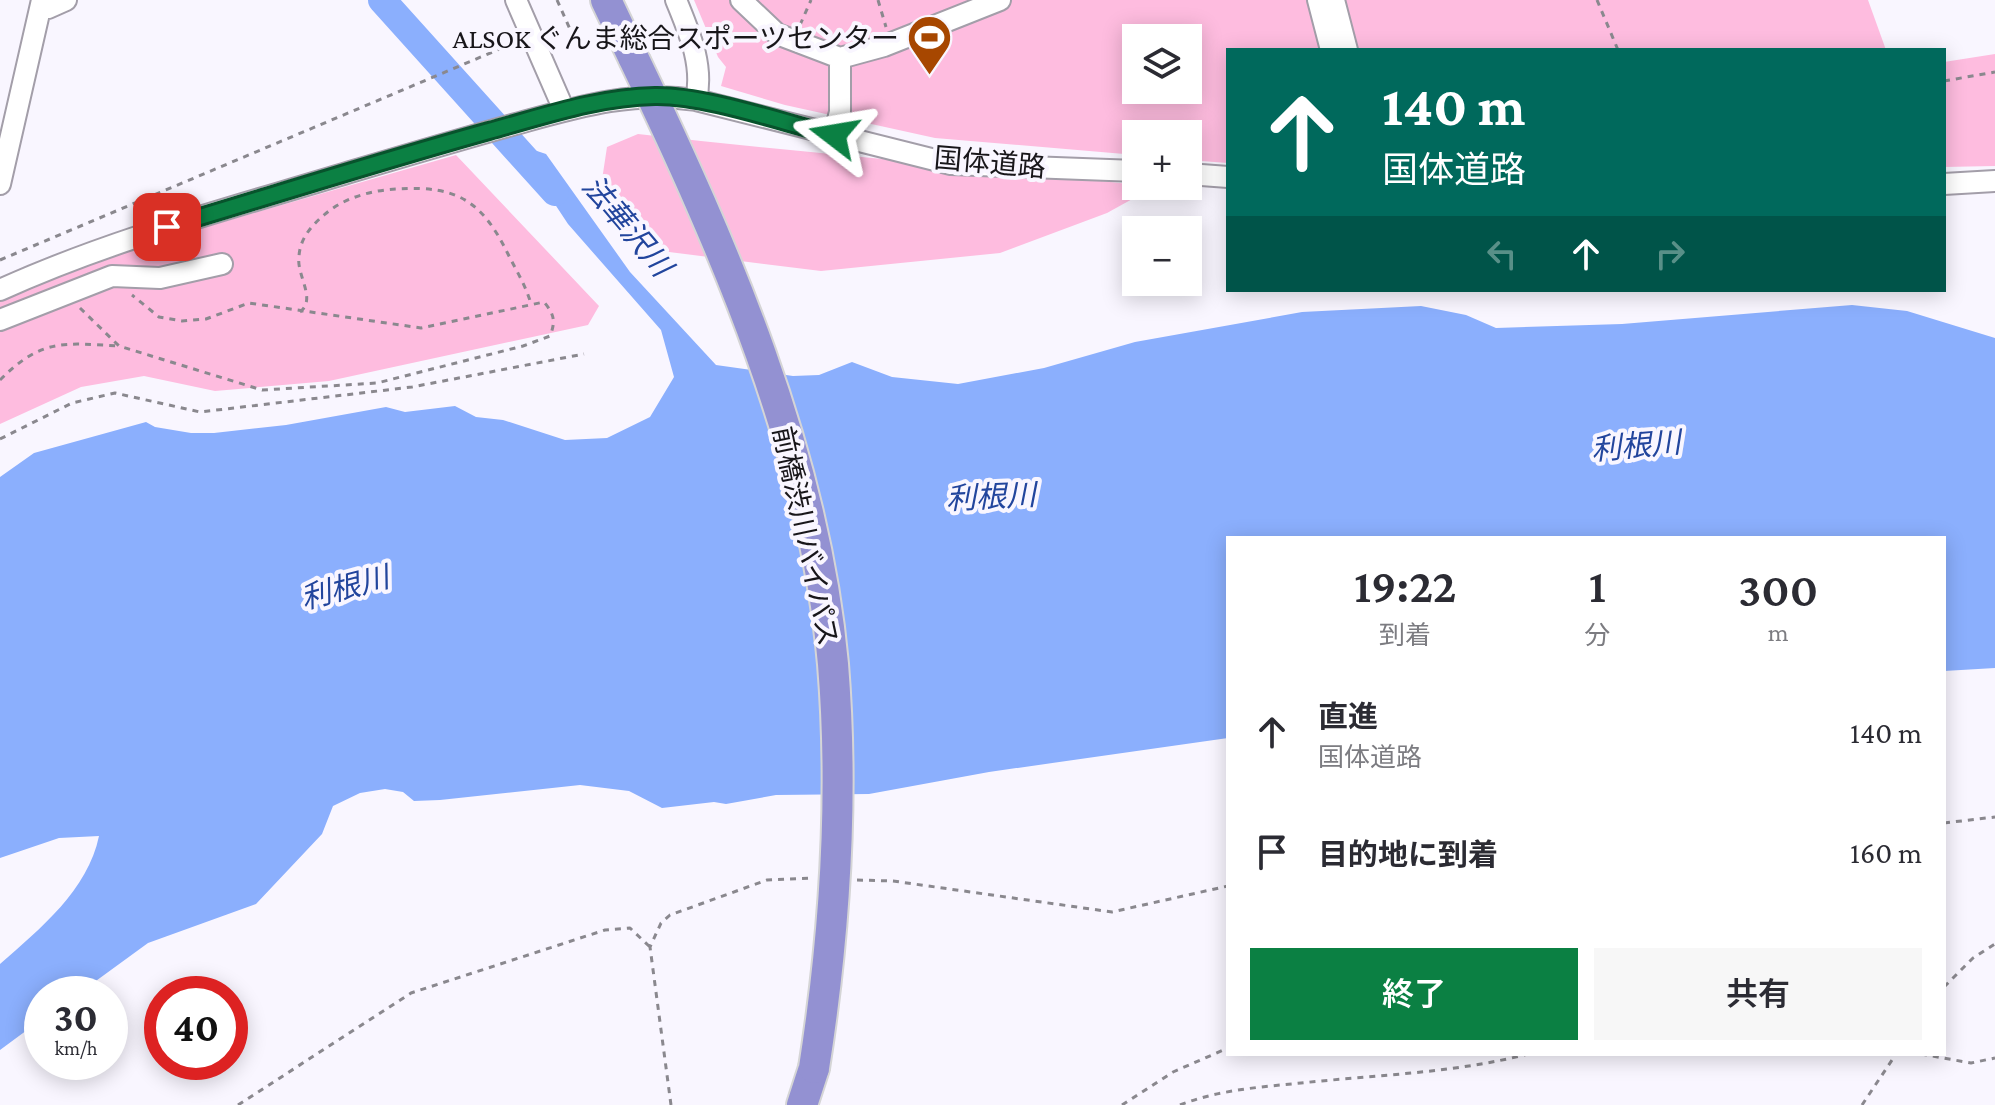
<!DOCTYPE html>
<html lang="ja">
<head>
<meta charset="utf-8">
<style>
  body { margin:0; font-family:"Crimson Pro","Noto Sans JP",serif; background:#f7f7f7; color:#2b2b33; height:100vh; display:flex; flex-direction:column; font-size:30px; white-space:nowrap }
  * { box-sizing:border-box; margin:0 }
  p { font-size:26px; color:#7c7c81 }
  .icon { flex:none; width:44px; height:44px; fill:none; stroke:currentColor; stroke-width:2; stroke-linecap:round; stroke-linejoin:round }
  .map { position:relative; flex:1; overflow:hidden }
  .details { position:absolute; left:1226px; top:536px; width:720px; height:520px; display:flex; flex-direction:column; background:#fff; border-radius:0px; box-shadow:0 4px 20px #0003 }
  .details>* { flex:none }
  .hud { position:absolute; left:1226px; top:48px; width:720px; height:244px; border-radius:0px; box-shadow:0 4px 20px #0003; background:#00695c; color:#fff; overflow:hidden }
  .fabs { position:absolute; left:1122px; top:24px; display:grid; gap:16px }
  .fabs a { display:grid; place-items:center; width:80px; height:80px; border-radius:0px; background:#fff; box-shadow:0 4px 20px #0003; font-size:40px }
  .speed { position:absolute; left:24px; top:976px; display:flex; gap:16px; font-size:40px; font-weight:700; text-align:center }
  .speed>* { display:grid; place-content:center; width:104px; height:104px; border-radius:50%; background:#fff; box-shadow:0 4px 20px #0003; line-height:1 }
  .speed small { font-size:20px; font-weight:400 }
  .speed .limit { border:12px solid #d22; background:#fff; color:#111 }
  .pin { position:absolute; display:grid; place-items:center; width:68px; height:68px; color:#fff; margin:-34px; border-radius:16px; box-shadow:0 4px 12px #0006 }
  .me { position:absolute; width:88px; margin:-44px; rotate:284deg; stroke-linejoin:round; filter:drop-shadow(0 0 6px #0008) }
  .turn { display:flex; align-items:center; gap:28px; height:168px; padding:0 24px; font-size:36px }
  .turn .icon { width:104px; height:104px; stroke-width:2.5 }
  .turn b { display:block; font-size:56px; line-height:68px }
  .lanes { display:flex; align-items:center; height:76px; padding:0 24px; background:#0003; justify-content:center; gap:40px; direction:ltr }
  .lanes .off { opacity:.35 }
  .eta { display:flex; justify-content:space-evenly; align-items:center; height:136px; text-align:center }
  .eta b { font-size:48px; font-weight:600; line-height:56px }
  .action { display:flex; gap:16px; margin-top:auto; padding:16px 24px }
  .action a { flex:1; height:92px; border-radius:0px; background:#0b8043; color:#fff; font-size:32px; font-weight:600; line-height:92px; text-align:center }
  .action a+a { background:#f7f7f7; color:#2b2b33 }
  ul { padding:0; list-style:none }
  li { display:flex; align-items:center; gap:24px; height:120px; padding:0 24px }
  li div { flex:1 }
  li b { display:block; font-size:30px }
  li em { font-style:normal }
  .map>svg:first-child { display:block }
  .green { fill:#febcdf; fill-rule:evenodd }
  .water { fill:#8baffd }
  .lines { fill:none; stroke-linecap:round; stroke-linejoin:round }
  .river { stroke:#8baffd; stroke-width:28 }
  .minor-casing { stroke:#a39ea9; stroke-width:24 }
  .highway-casing { stroke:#d5d5d6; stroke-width:34 }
  .path { stroke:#8a888e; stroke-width:3; stroke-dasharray:6 6; stroke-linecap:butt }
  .minor { stroke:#fff; stroke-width:20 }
  .highway { stroke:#9391d2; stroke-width:30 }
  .highway-bridge-casing { stroke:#d5d5d6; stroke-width:34; stroke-linecap:butt }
  .highway-bridge { stroke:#9391d2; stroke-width:30 }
  .route-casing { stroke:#07532c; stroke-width:20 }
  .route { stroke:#0b8043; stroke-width:14 }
  .labels { text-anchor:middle; stroke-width:8; stroke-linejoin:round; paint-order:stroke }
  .poi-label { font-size:28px; fill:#18161a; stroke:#f9f6ff; text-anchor:end }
  .street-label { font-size:28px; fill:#18161a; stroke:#f9f6ff }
  .water-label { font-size:30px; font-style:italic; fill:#22459d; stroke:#f9f6ff }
</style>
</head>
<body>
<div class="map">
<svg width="1995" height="1105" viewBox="0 0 1995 1105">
  <rect width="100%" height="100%" fill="#f9f6ff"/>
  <!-- green -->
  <path class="green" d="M694,0H1868L1886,50H1228V163L1188,160V134H1136V155L935,138L785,105L721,86L726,67L718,57ZM1136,38H1188V90H1136Z
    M1995,54V166L1944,167V62Z
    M638,134C810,154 984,167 1154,187L1107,213L1000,253L821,271L637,248L600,193L607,147Z
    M456,155L599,306L588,325L329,381L215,391L144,376L81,387L0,424V300L146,244Z"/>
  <!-- water -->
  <path class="water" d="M531,149L546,154L630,272L716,365L793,376L819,375L852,362L892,377L958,384L1044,368L1135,342L1302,312L1421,306L1466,315L1496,328L1622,324L1852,305L1907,311L1995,338V668L1944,671V538H1228V738L989,772L869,794L776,795L726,804L714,802L662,808L629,791L580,785L440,800L414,801L403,792L385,789L360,793L333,806L322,834L256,904L148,943L78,994H42V1019L0,1050V964C40,929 88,890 99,836L59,838L0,858V477L34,453L146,422L155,427L191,433H214L286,425L386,407L405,412L455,406L476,417L503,420L565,440L607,438L650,417L674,377L661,330L568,224L531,168Z"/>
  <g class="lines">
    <!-- river -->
    <path class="river" d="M382,0L555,192"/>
    <defs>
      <path id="minor" d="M516,0L564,110
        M676,0C689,32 704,65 696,100
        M741,0L777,34L840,58L884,46L1000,0
        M1318,0L1331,50
        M1334,0L1347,50
        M41,6L48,8L66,0
        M834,135L840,112V58
        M1188,174L1228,177
        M0,184L42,0
        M1944,184L1995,181
        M0,290C112,239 232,208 350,172C404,156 458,140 512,125C574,108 631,90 696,100L951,164L1136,171
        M0,320L112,276L160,278L222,264"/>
      <path id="highway" d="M606,0L634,59
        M802,1105L814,1068"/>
    </defs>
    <!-- minor casing -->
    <use href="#minor" class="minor-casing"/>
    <!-- highway casing -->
    <use href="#highway" class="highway-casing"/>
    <!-- path -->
    <path class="path" d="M557,0L581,54
      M878,0L886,27
      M1597,0L1618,50
      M800,25L811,0
      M1944,81L1995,72
      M0,260L514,43
      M80,308L119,346L262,390L377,383L523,346L550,336C556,321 554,314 544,302L421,328L249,303L206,319L182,321L159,317L132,295
      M300,312C317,299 296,275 299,256C300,239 311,226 324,215C343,198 372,190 397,189C457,185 482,201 508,254C516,270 526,286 531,304
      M0,380C42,338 63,343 119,346
      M0,439L72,403L115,393L200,412L412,387L584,354
      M1944,823L1995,817
      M857,880L893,881L1112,912L1228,886
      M1944,987L1973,958L1995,944
      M1921,1054L1971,1063L1995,1058
      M238,1105L411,993L605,930L630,928L650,947
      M671,1105L650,947L661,923L670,915L767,880L813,878
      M1122,1105L1173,1072L1228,1048
      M1180,1105C1218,1090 1260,1087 1301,1083C1376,1075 1455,1073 1528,1054
      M1862,1105L1896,1054"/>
    <!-- minor -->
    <use href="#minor" class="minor"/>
    <!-- highway -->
    <use href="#highway" class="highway"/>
    <defs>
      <path id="highway-bridge" d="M634,59C725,249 814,452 833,664C844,800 835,934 814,1068"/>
    </defs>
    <!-- highway-bridge casing -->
    <use href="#highway-bridge" class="highway-bridge-casing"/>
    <!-- highway-bridge -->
    <use href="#highway-bridge" class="highway-bridge"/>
  </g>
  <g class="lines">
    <defs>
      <path id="route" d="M167,227C274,195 381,161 489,131C544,116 598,97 655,96C705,95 784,123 834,135"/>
    </defs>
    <!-- route casing -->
    <use href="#route" class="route-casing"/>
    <!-- route -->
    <use href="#route" class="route"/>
  </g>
  <!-- icons -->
  <defs>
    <symbol id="stadium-pin" viewBox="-11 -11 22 30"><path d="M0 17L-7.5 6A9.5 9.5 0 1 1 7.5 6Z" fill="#a74700" stroke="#f9f6ff"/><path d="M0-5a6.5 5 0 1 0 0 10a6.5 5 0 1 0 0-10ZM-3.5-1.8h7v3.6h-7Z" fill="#fff"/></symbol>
  </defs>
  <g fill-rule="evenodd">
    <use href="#stadium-pin" x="904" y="12" width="51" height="69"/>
  </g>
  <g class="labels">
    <!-- poi labels -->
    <g class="poi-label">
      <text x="899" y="48">ALSOK ぐんま総合スポーツセンター</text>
    </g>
    <!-- street labels -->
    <g class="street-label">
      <text transform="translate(990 162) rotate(5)" y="10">国体道路</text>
      <text transform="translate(806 536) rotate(78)" y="10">前橋渋川バイパス</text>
    </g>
    <!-- water labels -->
    <g class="water-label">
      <text transform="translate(627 226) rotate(50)" y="10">法華沢川</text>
      <text transform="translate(1636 446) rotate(-5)" y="10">利根川</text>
      <text transform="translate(991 497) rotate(-3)" y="10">利根川</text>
      <text transform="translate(345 588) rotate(-15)" y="10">利根川</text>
    </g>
  </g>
</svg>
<div class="fabs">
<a><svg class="icon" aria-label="layers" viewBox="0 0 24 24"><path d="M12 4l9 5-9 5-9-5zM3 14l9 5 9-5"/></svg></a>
<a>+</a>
<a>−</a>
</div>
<div class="speed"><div>30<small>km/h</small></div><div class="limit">40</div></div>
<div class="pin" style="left:167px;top:227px;background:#d93025"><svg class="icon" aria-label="arrive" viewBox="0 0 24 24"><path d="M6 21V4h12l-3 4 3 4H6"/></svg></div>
<svg class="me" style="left:834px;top:135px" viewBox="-20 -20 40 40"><path d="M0-17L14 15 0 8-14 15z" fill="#0b8043" stroke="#fff" stroke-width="4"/></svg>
<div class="hud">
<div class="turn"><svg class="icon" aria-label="ahead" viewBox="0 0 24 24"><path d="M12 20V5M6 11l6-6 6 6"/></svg><div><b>140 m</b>国体道路</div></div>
<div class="lanes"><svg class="icon off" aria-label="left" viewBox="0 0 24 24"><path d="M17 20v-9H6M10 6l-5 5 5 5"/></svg><svg class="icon" aria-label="ahead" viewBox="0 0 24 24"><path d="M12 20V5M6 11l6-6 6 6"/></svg><svg class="icon off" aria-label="right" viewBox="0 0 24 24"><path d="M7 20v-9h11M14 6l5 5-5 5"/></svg></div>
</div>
<section class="details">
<div class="eta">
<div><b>19:22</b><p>到着</p></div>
<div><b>1</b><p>分</p></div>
<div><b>300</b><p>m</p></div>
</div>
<ul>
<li><svg class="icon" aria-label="ahead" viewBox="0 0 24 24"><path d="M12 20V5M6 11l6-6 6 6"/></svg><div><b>直進</b><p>国体道路</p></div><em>140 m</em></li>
<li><svg class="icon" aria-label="arrive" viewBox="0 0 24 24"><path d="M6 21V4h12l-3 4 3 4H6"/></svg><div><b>目的地に到着</b></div><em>160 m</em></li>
</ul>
<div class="action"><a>終了</a><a>共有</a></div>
</section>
</div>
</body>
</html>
